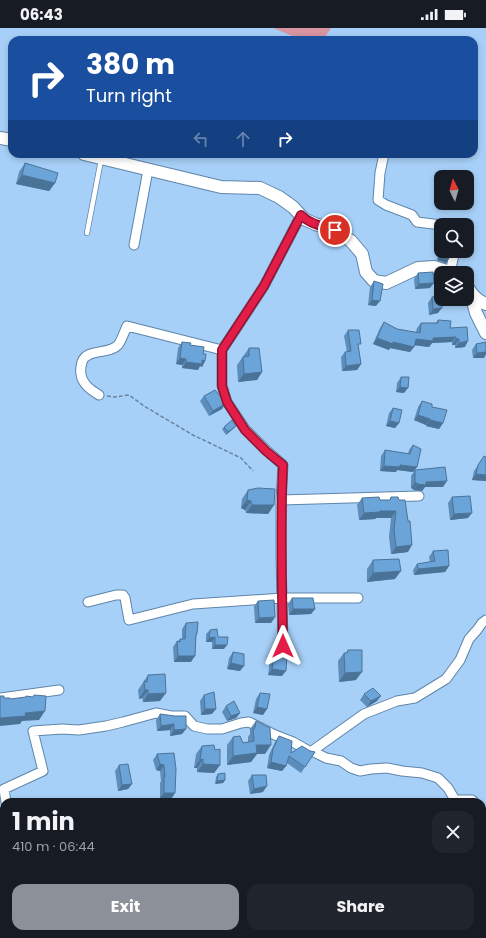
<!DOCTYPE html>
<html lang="en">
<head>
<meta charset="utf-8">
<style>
  body { margin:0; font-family:Poppins,sans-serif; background:#20242c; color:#f1f3f6; height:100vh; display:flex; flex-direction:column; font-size:15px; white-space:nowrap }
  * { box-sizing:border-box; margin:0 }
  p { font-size:13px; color:#9ea1a6 }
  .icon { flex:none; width:22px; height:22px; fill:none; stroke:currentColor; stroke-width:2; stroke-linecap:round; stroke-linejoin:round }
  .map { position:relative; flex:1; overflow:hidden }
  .drawer { position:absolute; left:0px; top:770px; width:486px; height:140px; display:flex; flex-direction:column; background:#171b24; border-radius:12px 12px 0 0; box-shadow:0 2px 6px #0003 }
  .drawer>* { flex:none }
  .hud { position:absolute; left:8px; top:8px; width:470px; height:122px; border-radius:12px; box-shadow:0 2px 6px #0003; background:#1a4fa0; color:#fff; overflow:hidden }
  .needle { width:26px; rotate:355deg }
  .controls { position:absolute; left:434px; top:142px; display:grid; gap:8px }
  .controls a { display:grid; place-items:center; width:40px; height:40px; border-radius:8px; background:#171b24; box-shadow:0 2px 6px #0003; font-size:20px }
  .pin { position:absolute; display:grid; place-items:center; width:34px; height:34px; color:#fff; margin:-17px; border:2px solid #fff; border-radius:50%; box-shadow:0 1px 4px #0007 }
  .me { position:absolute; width:44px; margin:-22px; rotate:0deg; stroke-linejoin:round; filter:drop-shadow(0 0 3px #0008) }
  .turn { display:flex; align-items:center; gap:14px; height:84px; padding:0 12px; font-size:18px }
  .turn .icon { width:52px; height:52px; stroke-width:2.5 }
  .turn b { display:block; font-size:28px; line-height:34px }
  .lanes { display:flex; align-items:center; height:38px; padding:0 12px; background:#0003; justify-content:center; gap:20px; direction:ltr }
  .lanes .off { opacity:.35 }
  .round { display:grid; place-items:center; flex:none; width:42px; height:42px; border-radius:12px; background:#20242c }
  .overview { display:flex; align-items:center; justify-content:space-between; height:68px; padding:0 12px }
  h1 { font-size:24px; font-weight:700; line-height:30px }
  .action { display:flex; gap:8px; margin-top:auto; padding:8px 12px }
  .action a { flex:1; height:46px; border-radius:12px; background:#8c9099; color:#fff; font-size:16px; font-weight:700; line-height:46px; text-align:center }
  .action a+a { background:#20242c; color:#f1f3f6 }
  .status { display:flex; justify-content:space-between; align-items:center; height:28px; padding:0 20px; background:#171b24; direction:ltr }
  .status svg { height:11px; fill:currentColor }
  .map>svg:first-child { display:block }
  .green { fill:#d795a0 }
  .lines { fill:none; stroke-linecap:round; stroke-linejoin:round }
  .lane-casing { stroke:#5e85aa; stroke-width:6 }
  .street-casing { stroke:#5e85aa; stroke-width:11 }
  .secondary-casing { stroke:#5e85aa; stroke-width:14 }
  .path { stroke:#6784a1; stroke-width:1.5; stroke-dasharray:4 2; stroke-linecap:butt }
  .lane { stroke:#fff; stroke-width:4.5 }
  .street { stroke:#fff; stroke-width:9 }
  .secondary { stroke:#fff; stroke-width:12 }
  .wall { fill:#5c8dbb }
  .shaded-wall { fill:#4b7398 }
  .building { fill:#6ba4d9; stroke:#4b7398 }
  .route-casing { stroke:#92132f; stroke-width:10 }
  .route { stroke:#e11d48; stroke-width:7 }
</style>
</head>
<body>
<div class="status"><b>06:43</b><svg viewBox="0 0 49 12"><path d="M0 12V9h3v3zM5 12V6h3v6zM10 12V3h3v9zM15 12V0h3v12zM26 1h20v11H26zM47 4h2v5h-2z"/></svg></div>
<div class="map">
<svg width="486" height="910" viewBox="0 0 486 910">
  <rect width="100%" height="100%" fill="#a7d0f8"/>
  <!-- green -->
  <path class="green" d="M273,0H331L323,12H302Z"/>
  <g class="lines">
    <defs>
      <path id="lane" d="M87,205L101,132"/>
      <path id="street" d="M384,126L380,145L378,172L386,177L412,187L417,194L441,197
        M134,217L148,142
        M450,244L455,223
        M222,322V358L227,374L245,401L267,423L283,437L281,472
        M99,367C91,362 82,356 81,346C80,341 81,339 82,334C87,320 109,327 118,317C121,314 125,302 127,298L222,322L264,258L301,187
        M88,574L116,567H123L125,570L129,592L193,576L283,570H358
        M283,618L281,526V472L419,468
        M0,670L59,662
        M312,723L364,686L397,673L415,670L446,651L460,632L469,611L477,602L482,595L486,592
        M6,774L4,761L43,743L33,703L62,701L79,702L106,698L123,694L156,685L171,688H185L194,698L207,701H222L241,695L249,694L275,707L293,714L309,723H312L326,730L341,733L351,740L360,743L371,741L387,740L402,743L422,745L438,750L448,760L455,772H472L474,774
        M482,785L486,797
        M4,910L7,906"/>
      <path id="secondary" d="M0,110L12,112
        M84,126L221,159L260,160L279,169L293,179L304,191L315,196L335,202L351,213L362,226L366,244L374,253L386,255L399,249L418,240L434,239L453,245
        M467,258C471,266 477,273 486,276
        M471,266L476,285L486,305"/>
    </defs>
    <!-- lane casing -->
    <use href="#lane" class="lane-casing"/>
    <!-- street casing -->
    <use href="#street" class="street-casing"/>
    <!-- secondary casing -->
    <use href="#secondary" class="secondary-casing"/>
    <!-- path -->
    <path class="path" d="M107,368L115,369L129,367L144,378L193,407L241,430L253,443"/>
    <!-- lane -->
    <use href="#lane" class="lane"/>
    <!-- street -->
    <use href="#street" class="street"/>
    <!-- secondary -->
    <use href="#secondary" class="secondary"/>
  </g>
  <!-- wall -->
  <path class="wall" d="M25,135L55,155L49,163L16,156L19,144Z
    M441,215V223H453L452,226L446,235L437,232Z
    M418,245L430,260L415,261L414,251Z
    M374,253L376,278L368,277L370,259Z
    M432,269L438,285L429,287L428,275Z
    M438,292L450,300L465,319L455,320V317H452V314L432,315L429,319L415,317L410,324L390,320L389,322L373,316L380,300L384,294L397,301L416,304L417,300L421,295H436Z
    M348,302L358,320L361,336L357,342L342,343L341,329L345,324H347L344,308Z
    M182,314L190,317L203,326L205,333L202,339L200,338L198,342L182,340V337L176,336L178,320Z
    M486,314V326L484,330H473L472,322L476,316Z
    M249,320L262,344L257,352L238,354L237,337Z
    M401,349L404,365L396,364L397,355Z
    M204,368L222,381L209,388L200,373Z
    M422,373L432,379L443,395L439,401L426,398V397L414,392L418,379Z
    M393,380L399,395L395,400L386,398L389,385Z
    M224,399L234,400L226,407L222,401Z
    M413,417L417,439L413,444L397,442L396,444L380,443L381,428L385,422L408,426L409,422Z
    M484,428L486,453L472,452L474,443Z
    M415,442L443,459H425L422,463L413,462V461L411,460V448Z
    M248,462L274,477L268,486L246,485L245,482L241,480L242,471Z
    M391,469L408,524L391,526L389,509L391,490H376L375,491L359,492L357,477L362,470L380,472H390Z
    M452,469L468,490L450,492L448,475Z
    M433,523L449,538L445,544L414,547L413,542L417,536L430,534L429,529Z
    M373,532L395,551L367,554V541Z
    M292,570L315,581L311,586L289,587L288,576Z
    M258,573L275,589L271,595H255L254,578Z
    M186,595L197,606L196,608L191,634H174L173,619L177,613H178L180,611H182V601Z
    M210,602L218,609L224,621H212V614H206V606Z
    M348,622L356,652L339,654L338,633L344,625H346Z
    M233,624L240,643L227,641L229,630Z
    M274,626L282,648L268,647L270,632Z
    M148,647L160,673L143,674L142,670L139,671L138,662Z
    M260,665L263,687L253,685L256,671Z
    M364,666L377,673L367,679L360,672Z
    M204,667L212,686L201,687L200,673Z
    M226,678L240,685L236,690L227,693L222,684Z
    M160,686L186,701L182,706L170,708V702L157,703L156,692Z
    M256,693L265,726H257L251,734L227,737V717L233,709L243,715L248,714V709L250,706V701Z
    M279,708L291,725L310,723L315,724L301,745L287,735L286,738L282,743L267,740L269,727L275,714Z
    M202,718L220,737L214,745L197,744V740H194L196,726Z
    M174,725L175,765L171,771L160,770V755L161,753L160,743L156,742L153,732L157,726Z
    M119,737L132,756L128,761L118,763L115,743Z
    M218,746L225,752L223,755L215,756L216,749Z
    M252,747L263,764L250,766L248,753Z"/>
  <!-- shaded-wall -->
  <path class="shaded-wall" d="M22,147L55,155L49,163L16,156Z
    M443,224L452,226L446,235L437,232Z
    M434,255L430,260L415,261L419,256Z
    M372,272L380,273L376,278L368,277Z
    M442,280L438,285L429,287L433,281Z
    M456,309L452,314L432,315L429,319L412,317L416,311Z
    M377,310L393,314L414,319L410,324L390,320L389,322L373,316Z
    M456,311H459L455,317H452Z
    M468,313L465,319L455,320L459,315Z
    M486,324V326L484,330H473L477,325Z
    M180,330L186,331L182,337L176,336Z
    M202,332L205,333L202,339L200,338L198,342L182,340L186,334Z
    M361,336L357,342L342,343L346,338Z
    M262,344L257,352L238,354L244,346Z
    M400,359L408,360L404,365L396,364Z
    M226,375L222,381L209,388L213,383Z
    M418,387L430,391L426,397L414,392Z
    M430,392L443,395L439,401L426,398Z
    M390,393L399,395L395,400L386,398Z
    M236,398L234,400L226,407L228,404Z
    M400,437L417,439L413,444L397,442L396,444L380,443L384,438Z
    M476,446L486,447V453L472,452Z
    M447,453L443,459H425L422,463L413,462L417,456L426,454Z
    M415,455H417L413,461L411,460Z
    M247,472L251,473L245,482L241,480Z
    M252,477H274L268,486L246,485Z
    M380,483H396L391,490H376L375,491L359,492L364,485Z
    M472,485L468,490L450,492L454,486Z
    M412,517L408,524L391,526L396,519Z
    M449,538L445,544L414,547L418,541Z
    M401,543L395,551L367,554L373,545Z
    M293,581H315L311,586L289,587Z
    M275,589L271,595H255L259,590Z
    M215,609L212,614H206L209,610Z
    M215,617H227L224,621H212Z
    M178,628H195L191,634H174Z
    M231,635L244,638L240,643L227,641Z
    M272,641L286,643L282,648L268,647Z
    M362,644L356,652L339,654L345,645Z
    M145,662H148L142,670L139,671Z
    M166,665L160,673L143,674L148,666Z
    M381,668L377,673L367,679L371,673Z
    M257,679L267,681L263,687L253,685Z
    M205,681H216L212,686L201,687Z
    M45,683L39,692L22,693L20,696L0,698V690L25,685Z
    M240,685L236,690L227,693L231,688Z
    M174,696L170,702L157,703L161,698Z
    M186,701L182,706L170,708L174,702Z
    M256,717H271L265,726H257L251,734L227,737L233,728Z
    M203,731L197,740H194L200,732Z
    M271,734L286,738L282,743L267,740Z
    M160,736L164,737L160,743L156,742Z
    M203,736L220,737L214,745L197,744Z
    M225,752L223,755L215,756L217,753Z
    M132,756L128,761L118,763L122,757Z
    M267,758L263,764L250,766L254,761Z
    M164,765H175L171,771L160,770Z"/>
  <!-- building -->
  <path class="building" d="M25,135L58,145L55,155L22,147Z
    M451,193L462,194L461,197H449L450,194Z
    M443,223H453L452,226L443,224Z
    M433,244L434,255L419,256L418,245Z
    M374,253L383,256L380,273L372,272Z
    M441,268L442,280L433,281L432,269Z
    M438,292L451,293L450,300L467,299L468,313L459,315V311H456V309L433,310V313L416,311L414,319L393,314V316L377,310L384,294L397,301L420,305L421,295H438Z
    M348,302H359L361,316H358L361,336L346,338L345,324L351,323Z
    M182,314L191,315L190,317L204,319L203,326H206L205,333L202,332V336L186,334V331L180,330Z
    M486,314V324L477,325L476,316Z
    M249,320H259L262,344L244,346L243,329L249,328Z
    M401,349H409L408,360L400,359Z
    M215,362L226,375L213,383L204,368Z
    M422,373L432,376V379L447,382L443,395L430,392V391L418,387Z
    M393,380L402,382L399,395L390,393Z
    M232,392L236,398L228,404L224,399Z
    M413,417L421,421L417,439L400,437V439L384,438L385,422L410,426Z
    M484,428L486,429V447L476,446L478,437Z
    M445,439L447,453L426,454V457L417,456V455H415V442Z
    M258,460L275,461L274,477H252L251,473L247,472L248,462Z
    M470,468L472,485L454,486L452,469Z
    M379,469L380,472H390L391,469H398L399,472H405L408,493H410L412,517L396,519L394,502L396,483H380V484L364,485L362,470Z
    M448,522L449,538L418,541L417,536L435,533L433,523Z
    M399,531L401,543L373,545V532Z
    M292,570H313L315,581H293Z
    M274,572L275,589L259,590L258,573Z
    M198,594L197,606H196L195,628H178L177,613L180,614V611H185L186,595Z
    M217,601L218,609H228L227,617H215V609L209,610L210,602Z
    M348,622H362V644L345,645L344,625H347Z
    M233,624L244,626V638L231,635Z
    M274,626L287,627L286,643L272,641Z
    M165,646L166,665L148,666V662H145L144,653L147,654L148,647Z
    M373,660L381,668L371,673L364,666Z
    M214,664L216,681H205L204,667Z
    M260,665L270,666L267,681L257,679Z
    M34,667L46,668L45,683L25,685L26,688L0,690V668H4V670H10V671L26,669V668L33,669Z
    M234,673L240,685L231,688L226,678Z
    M160,686L175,688H186V701L174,702V696L161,698Z
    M256,693L270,700L271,717H256L257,725L233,728V709L240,708L243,715L254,713L253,701L255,700Z
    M279,708L292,713L291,725L302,718L310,723L315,724L305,739L289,728L286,738L271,734L273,721Z
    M214,717L215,722L220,721V737L203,736V731L200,732L202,718Z
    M174,725L176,741L175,765H164V749H165L164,737L160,736L157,726Z
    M128,736L132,756L122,757L119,737Z
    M225,745V752L217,753L218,746Z
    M252,747H266L267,758L254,761Z"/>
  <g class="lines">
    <defs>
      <path id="route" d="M283,618C282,558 280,497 283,437L266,423L245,402L227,374L222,358V322L264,258L301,187C309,196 323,198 335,202"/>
    </defs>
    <!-- route casing -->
    <use href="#route" class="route-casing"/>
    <!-- route -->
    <use href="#route" class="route"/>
  </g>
</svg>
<div class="controls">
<a><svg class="needle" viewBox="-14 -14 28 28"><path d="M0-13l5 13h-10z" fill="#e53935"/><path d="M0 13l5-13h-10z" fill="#9ea1a6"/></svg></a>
<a><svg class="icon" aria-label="search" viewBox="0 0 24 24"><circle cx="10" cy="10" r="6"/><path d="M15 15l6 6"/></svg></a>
<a><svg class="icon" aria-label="layers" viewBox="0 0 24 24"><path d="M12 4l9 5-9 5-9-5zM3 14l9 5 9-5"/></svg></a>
</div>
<div class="pin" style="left:335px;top:202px;background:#d93025"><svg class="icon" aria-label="arrive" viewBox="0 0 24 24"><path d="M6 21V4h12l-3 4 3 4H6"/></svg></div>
<svg class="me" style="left:283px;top:618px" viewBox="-20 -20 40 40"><path d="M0-17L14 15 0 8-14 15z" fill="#e11d48" stroke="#fff" stroke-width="4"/></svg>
<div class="hud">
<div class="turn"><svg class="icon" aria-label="right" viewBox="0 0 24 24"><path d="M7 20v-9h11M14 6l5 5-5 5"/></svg><div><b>380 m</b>Turn right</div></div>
<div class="lanes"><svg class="icon off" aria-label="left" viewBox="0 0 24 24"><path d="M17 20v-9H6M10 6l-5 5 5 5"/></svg><svg class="icon off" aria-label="ahead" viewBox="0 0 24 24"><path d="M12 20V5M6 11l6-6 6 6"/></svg><svg class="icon" aria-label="right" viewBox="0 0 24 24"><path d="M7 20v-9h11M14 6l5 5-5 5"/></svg></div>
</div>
<section class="drawer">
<div class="overview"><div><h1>1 min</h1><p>410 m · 06:44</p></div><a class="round"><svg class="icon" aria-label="close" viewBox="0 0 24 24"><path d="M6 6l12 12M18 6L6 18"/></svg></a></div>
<div class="action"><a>Exit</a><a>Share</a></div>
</section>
</div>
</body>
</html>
